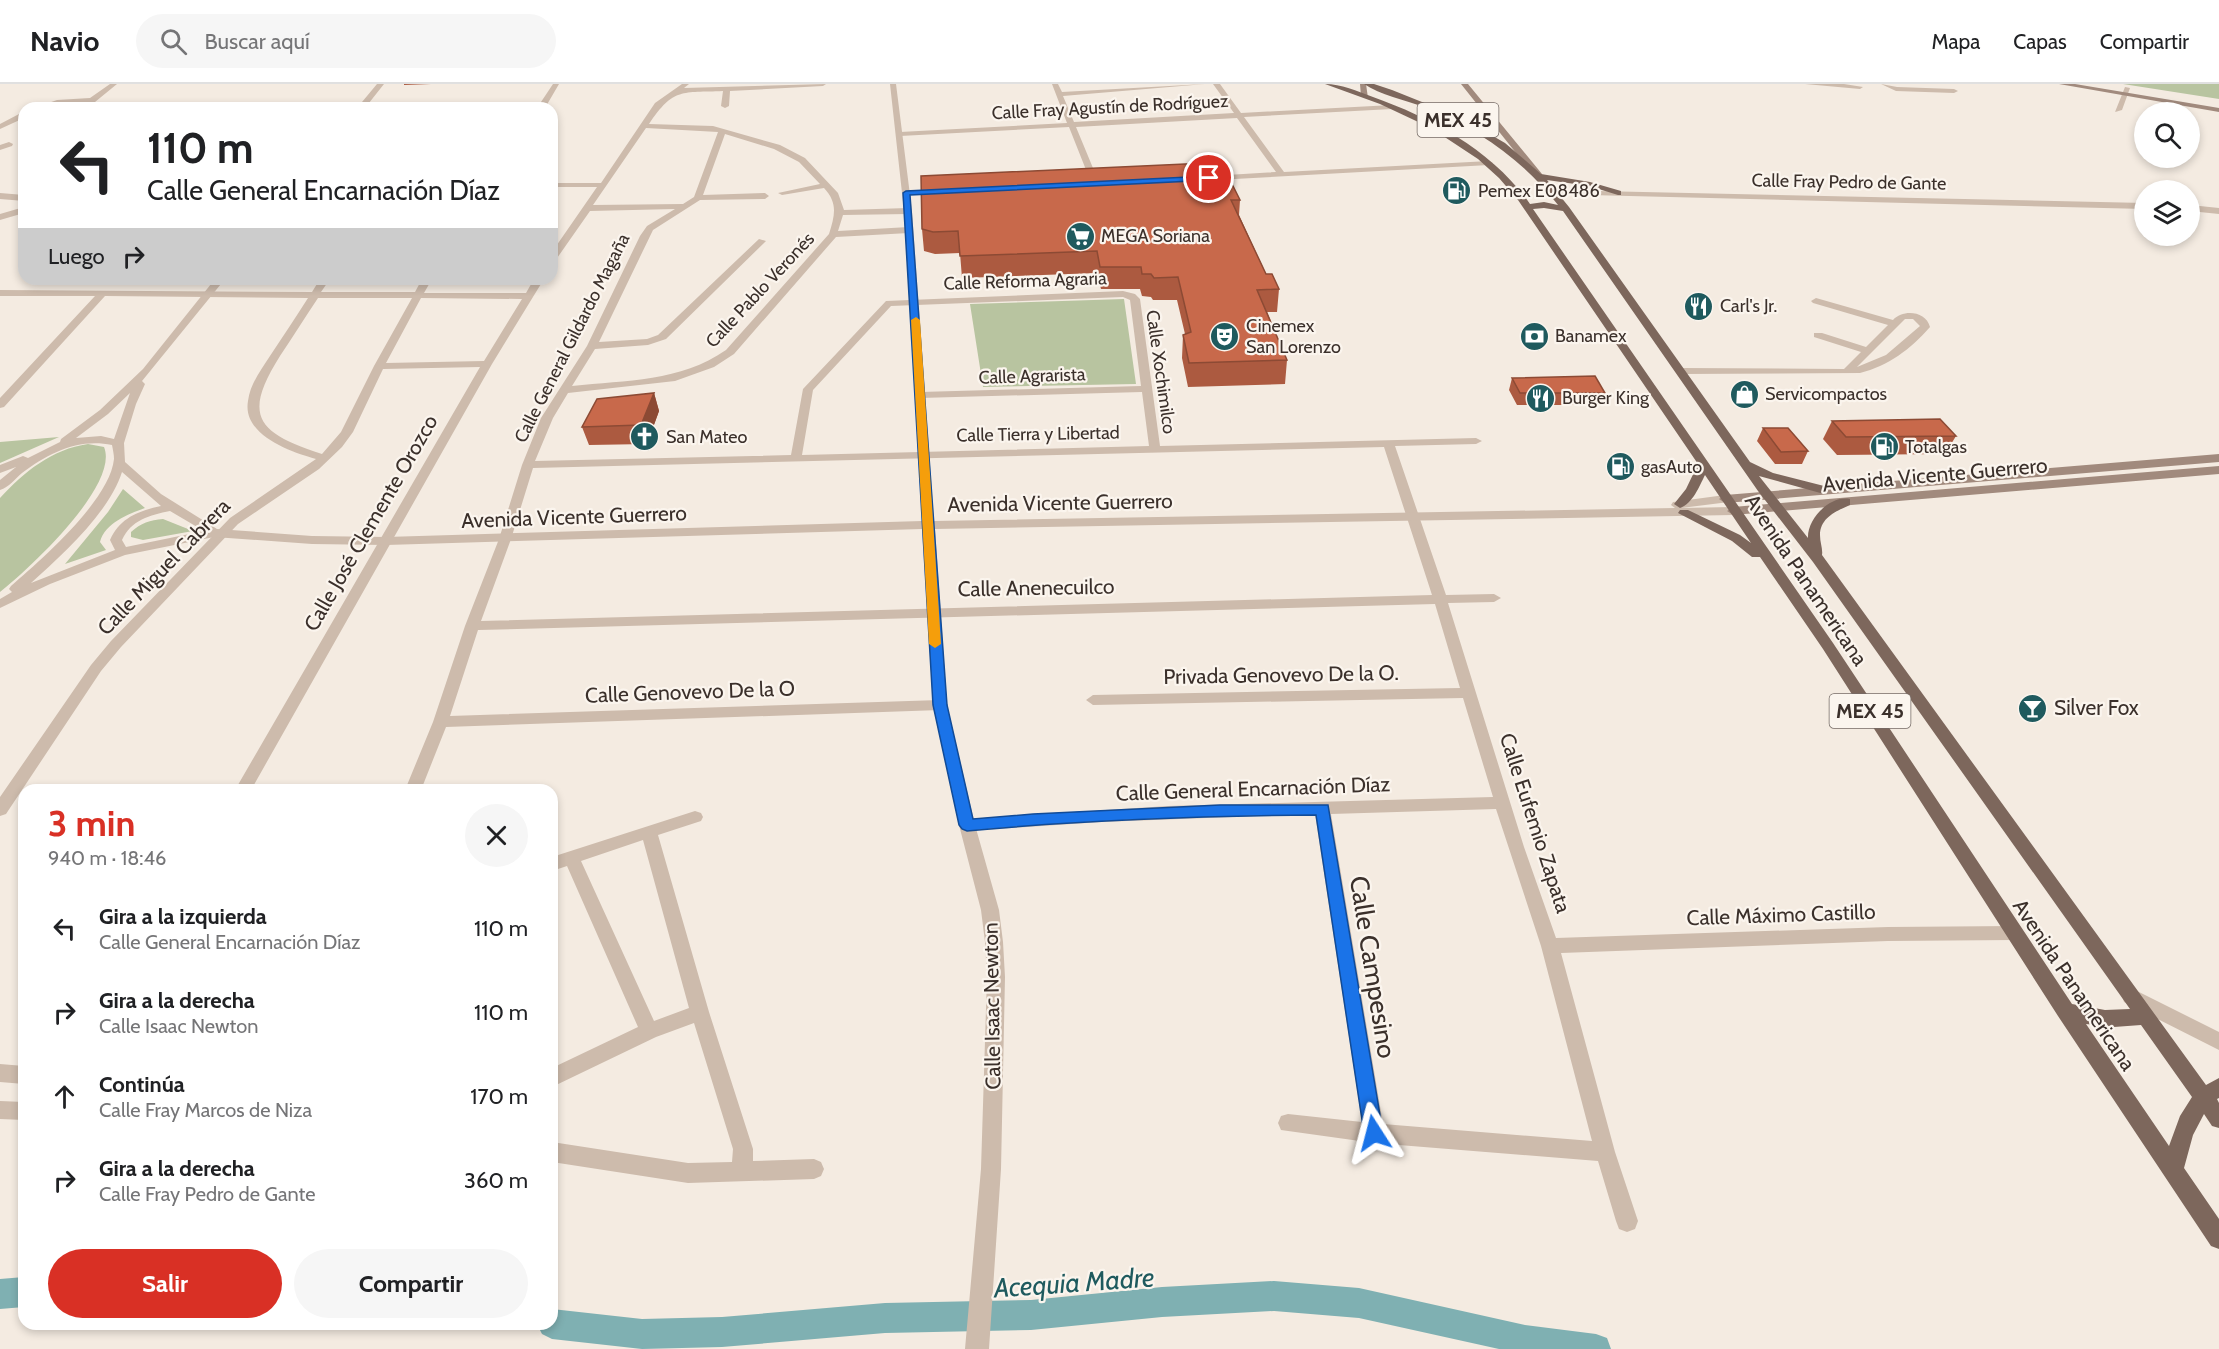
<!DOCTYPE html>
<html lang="es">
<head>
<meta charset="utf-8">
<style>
  body { margin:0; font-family:Cabin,sans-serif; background:#f6f6f6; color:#202124; height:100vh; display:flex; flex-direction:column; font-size:22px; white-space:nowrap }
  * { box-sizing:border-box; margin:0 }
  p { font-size:20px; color:#757577 }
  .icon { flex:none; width:33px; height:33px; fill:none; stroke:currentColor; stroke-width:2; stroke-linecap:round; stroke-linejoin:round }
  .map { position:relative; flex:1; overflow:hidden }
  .details { position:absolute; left:18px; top:700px; width:540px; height:546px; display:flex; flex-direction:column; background:#fff; border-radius:18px; box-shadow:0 3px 9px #0003 }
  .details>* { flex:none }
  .banner { position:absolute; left:18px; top:18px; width:540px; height:183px; border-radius:18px; box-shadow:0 3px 9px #0003; background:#fff; color:#202124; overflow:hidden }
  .buttons { position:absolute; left:2134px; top:18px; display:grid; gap:12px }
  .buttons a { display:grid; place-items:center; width:66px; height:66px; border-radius:50%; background:#fff; box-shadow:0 3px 9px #0003; font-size:30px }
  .pin { position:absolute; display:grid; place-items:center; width:51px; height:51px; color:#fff; margin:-26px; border:3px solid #fff; border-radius:50%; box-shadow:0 2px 6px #0007 }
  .me { position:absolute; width:66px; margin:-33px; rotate:351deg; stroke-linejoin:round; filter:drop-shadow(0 0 4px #0008) }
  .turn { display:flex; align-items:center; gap:21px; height:126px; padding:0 30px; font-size:27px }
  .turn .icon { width:78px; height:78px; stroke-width:2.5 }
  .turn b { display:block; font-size:42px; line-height:51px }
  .then { display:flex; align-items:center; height:57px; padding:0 30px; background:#0003; gap:12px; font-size:22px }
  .round { display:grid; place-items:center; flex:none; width:63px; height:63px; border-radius:32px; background:#f6f6f6 }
  .overview { display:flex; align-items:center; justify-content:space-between; height:102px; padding:0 30px }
  h1 { font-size:36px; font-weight:700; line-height:45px; color:#d93025 }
  .action { display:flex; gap:12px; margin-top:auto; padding:12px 30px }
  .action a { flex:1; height:69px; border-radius:36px; background:#d93025; color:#fff; font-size:24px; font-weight:700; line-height:69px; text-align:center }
  .action a+a { background:#f6f6f6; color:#202124 }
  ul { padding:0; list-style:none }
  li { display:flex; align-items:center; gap:18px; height:84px; padding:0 30px }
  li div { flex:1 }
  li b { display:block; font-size:22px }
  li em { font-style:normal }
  header { display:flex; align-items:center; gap:36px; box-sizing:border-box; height:84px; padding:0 30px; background:#fff; border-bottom:2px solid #e0e0e0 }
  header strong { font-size:28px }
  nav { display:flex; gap:33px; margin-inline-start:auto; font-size:21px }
  .search { width:420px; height:54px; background:#f6f6f6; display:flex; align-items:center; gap:15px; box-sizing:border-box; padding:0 21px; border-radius:33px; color:#757577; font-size:22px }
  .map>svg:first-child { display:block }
  .green { fill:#b8c4a0 }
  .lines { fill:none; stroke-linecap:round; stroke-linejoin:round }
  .canal { fill:#7fb0b2; fill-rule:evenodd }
  .minor { fill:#cdbbac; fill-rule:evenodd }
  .tertiary { fill:#cdbbac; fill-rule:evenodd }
  .secondary { fill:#a18a7d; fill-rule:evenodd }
  .primary { fill:#7d675c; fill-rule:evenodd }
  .wall { fill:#ac5a40 }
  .shaded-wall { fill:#8c4a34 }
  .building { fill:#c8694b; stroke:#8c4a34; stroke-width:1.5 }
  .route { fill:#1a73e8; stroke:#114b97; stroke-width:1.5 }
  .slow { fill:#f59e0b }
  .labels { text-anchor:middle; stroke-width:4.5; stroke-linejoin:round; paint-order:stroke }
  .far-street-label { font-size:18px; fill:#3b302b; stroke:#fbf5ee }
  .far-poi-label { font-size:18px; fill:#3b302b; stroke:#fbf5ee; text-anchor:start }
  .shield { fill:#fbf5ee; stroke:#756b66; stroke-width:1.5 }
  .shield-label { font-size:20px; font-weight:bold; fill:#3b302b }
  .street-label { font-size:21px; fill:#3b302b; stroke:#fbf5ee }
  .poi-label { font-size:21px; fill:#3b302b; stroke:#fbf5ee; text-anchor:start }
  .near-street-label { font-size:26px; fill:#3b302b; stroke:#fbf5ee }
  .near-water-label { font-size:27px; font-style:italic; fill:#1f5a5e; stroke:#fbf5ee }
</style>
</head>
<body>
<header>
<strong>Navio</strong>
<div class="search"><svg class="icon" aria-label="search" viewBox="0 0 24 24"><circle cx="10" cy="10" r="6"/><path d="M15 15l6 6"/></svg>Buscar aquí</div>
<nav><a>Mapa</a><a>Capas</a><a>Compartir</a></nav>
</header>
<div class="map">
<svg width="2219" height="1265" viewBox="0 0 2219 1265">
  <rect width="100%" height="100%" fill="#f4ebe1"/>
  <!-- green -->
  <path class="green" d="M2123,0H2219V15Z
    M1124,215L1136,300L983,303L970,220Z
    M59,353L0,379V358Z
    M88,360L104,363C120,401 28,486 0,508V414C24,388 52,365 88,360Z
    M123,405L145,424C128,430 105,439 100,458L106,466L65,480L108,428Z
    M163,435L193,447L143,456L131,453V448C141,439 150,436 163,435Z"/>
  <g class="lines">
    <!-- canal -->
    <path class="canal" d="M24,1193V1223L0,1225V1195Z
      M1274,1197L1359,1204L1525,1241L1596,1250L1607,1254L1611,1265H1499L1359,1234L1274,1227L1162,1233L1031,1246L885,1249L722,1263L642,1265L552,1255L542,1250L537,1240H552V1225L642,1235L722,1233L885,1219L1031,1216L1162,1203Z"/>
    <!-- minor -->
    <path class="minor" d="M110,0H117L95,18L34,24L57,16L90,14Z
      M553,0H559L545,24H537Z
      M682,0H689L684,4L826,0L823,2L730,7L729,22L725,24L721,22L723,7C682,9 674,3 649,40L713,42L780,61L805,74L838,109L844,126L908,124L912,127L908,130L843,131L838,147L909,143L913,146L909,149L836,153L734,270L714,283L675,297L568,309L553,334L535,377L791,371L803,305L886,217L1123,207L1135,210L1140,215L1160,362L1476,354L1482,357L1476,360L1395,362L1446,511L1494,510L1501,514L1494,518L1448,519L1524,763L1556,854L1888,843L2014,842L2020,844L2023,849L2020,854L2014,856L1888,857L1561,869L1615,1068L1638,1137L1635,1145L1627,1148L1619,1145L1616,1137L1598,1077L1374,1059L1281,1046L1278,1039L1281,1032L1288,1030L1362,1038L1315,730L1101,738L967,747L961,745L959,741L961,737L967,735L1168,722L1493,713L1463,614L1093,621L1086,616L1093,611L1460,604L1435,520L478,546L450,632L940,616L947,621L940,626L446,643L421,706H405L433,638L465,542L499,455L522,381L541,334L587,262L640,152L647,142L675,125L590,127L555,177L552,178V168L597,103H552V99H601L655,19ZM646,44L718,48L694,113L683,120L593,121ZM725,50L774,65L799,78L820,100L778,109L782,111L824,104C838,119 835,131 829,150L726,266C680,298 627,296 572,302L595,265L648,261L666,255L766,157L759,155L658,251L647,255L599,258L653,146L700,116L765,115L769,112L765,109L703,111ZM1123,213L1130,216L1141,302L920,308L915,311L920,314L1142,308L1149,362L802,371L813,306L891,222ZM1384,363L1432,511L481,537L511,455L533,384ZM1496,725L1541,862L1592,1057L1383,1040L1331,730Z
      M1052,0H1058L1062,8L1205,0L1063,12L1074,38L1234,29L1213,0H1220L1241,29L1392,21L1396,23L1392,25L1244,33L1284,88L1489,77L1493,79L1489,81L1197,97L1193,95L1194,93L1276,88L1237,34L1076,43L1100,101L1096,103L1092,101L1069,43L900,52L896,50L900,48L1067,39Z
      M1805,0H1844L1863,3L1860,5Z
      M1881,0L1897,3L1954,5L1958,7L1954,9L1896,7Z
      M2125,3L2130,4L2122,26L2115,28Z
      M21,29H24V34L0,45V40Z
      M9,58L13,60L12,62L0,66V61Z
      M942,106H945V110L906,111L902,109L906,107Z
      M1552,106L2145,119V125L1549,110L1548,108Z
      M0,109L24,111V117L0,115Z
      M2190,121L2219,124V130L2190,127Z
      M24,123V129L0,136V130Z
      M320,195H330L321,208H415L422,195H432L424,209H526L534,195H544L492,280L251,706H235L480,283L383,285L353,348L342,363L319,385L238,440L121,563L101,587L6,730L0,732V713L91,581L111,557L230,434L316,375C291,368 242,351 248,317C250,300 261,286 270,272C283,252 296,233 308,214L105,212L4,323L0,324V314L95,212H0V206L312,208ZM318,214H412L374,282L341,348L322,370C257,349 242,332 280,272C293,253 305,233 318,214ZM421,214L522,215L484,277L386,279Z
      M1816,214L1893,236C1903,225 1926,227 1930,243C1911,265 1888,282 1860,289L1681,290L1676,287L1681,284L1844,285L1861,268L1814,253V249H1822L1866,263L1888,241L1813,219L1811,217ZM1905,235H1913L1920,242L1886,271L1857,283Z
      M695,727L701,729L703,733L701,737L658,751L709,928L753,1065V1077L814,1075L821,1078L824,1085L821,1092L814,1095L688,1099L552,1078V1058L688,1079L732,1078L733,1065L694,939L656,953L552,1003V984L638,943L567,782L552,787V773ZM643,756L689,924L654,937L581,777Z
      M2131,904L2219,948V966L2124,918L2122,912L2124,906Z"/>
    <!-- tertiary -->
    <path class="tertiary" d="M377,0H384L365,24H357Z
      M890,0H896L912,127L934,437L1675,424L1671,421L1673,418L1725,411L1731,415L1729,418L1681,424L1733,423L1739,427L1733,431L935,445L947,621L975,741L999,826L1003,858L1005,893L1001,1085L989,1265H965L981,1085L987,893L985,858L981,826L959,741L933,621L922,445L386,461L312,460L214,453L125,471L50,500L0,524V515L12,508L9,505L11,502C41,476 110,416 114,375C114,371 113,366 112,361C78,354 49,369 22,389C15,395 9,403 0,406V396L16,383L0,389V381L23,372L28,374L60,358L61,355L100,326L143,285L215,195H225L142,297L145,300L136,320L124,359L125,378L161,410L217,445L312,452L386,453L922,437L904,127ZM130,309L114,355L101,352L76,354L108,330ZM122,388L161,422C138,427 120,434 110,456L115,466L31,499C62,471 109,429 122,388ZM170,427L204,447L126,463L122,456C131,436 150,431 170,427Z
      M0,980L24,982V1000L0,998Z
      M0,1017L24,1018V1036L0,1035Z"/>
    <!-- secondary -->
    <path class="secondary" d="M1360,0H1366L1368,14L1361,12Z
      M1461,0H1468L1542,90V94H1536Z
      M2059,0H2075L2219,24V28Z
      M2219,370V378L1725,419L1719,415L1725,411Z
      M2219,382V390L1733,431L1727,427L1733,423Z"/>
    <!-- primary -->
    <path class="primary" d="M1325,0C1341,0 1357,7 1373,13C1432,34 1493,67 1530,120L1544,118L1558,121C1522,75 1478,45 1424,23C1405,16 1380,11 1364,0H1374L1392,6L1462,34L1505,59L1541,90L1590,98L1621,107V111H1618L1589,102L1547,96L1569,123L1750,378L1773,389L1828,403V409L1824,410L1759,392L1808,454C1807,435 1830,411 1850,415V421C1836,427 1820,434 1820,451C1820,459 1823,465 1822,471L2206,1001L2219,994V1014L2217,1015L2219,1019V1044L2212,1042L2204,1030L2193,1051L2184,1084L2219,1135V1165L2211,1162L2058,932L1823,565L1760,473H1752L1732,457L1678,429L1680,426H1688L1740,451L1751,459L1705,391C1699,403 1693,419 1680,424L1674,420L1686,405L1698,380L1518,116L1499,94L1478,75L1431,44L1380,20ZM1544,124L1563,127L1758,407L1813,478L2130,925L2105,926L2072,920L1833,559L1533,125ZM2086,940L2114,943L2141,941L2192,1013L2180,1032L2169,1062Z"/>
  </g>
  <!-- wall -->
  <path class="wall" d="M404,0H431L404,1Z
    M1220,102L1240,116L1239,131L1266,190L1279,205L1277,228H1267L1287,276L1285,300L1188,303L1182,274L1183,251L1185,250L1177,216H1153L1151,213L1142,212L1140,205H1101L1097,189L962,194L960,169L935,170L924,167L922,145Z
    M1571,293L1605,309L1602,321H1517L1509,306L1512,294Z
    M654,309L659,327L647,360L589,361L582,343Z
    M1832,337L1956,352L1945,370L1837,371L1823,355Z
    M1763,344L1808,367L1802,380H1775L1757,357Z"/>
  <!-- shaded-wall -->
  <path class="shaded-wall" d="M654,309L659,327L647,360L641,341Z"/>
  <!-- building -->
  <path class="building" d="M1207,79L1220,102H1233L1240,116H1231L1266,190H1272L1279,205L1257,206L1287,276L1189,279L1183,251L1191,248L1178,193L1154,194L1151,190H1142L1141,183H1100L1097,167L960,172L958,147L933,148L922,145L921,92Z
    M1595,292L1605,309H1520L1512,294Z
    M654,309L641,341L582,343L597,315Z
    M1940,335L1956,352L1846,353L1832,337Z
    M1763,344H1788L1808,367L1781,368Z"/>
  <!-- route -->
  <path class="route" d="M1209,92L1212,96L910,111L947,621L973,735L1033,730L1220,721H1328L1383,1049L1380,1055L1374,1058L1367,1055L1364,1049L1316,731C1200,732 1083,736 967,747L962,745L959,741L933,621L903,109L906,107Z"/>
  <!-- slow -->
  <path class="slow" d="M916,233L920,236L941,560L935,564L929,560L911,236Z"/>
  <!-- icons -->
  <defs>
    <symbol id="fuel-disc" viewBox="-11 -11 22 22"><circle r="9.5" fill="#1f5a5e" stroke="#fbf5ee"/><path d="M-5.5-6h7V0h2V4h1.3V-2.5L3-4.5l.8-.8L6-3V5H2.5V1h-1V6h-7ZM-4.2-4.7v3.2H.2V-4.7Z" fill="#fff"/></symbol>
    <symbol id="supermarket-disc" viewBox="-11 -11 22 22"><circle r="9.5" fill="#1f5a5e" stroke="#fbf5ee"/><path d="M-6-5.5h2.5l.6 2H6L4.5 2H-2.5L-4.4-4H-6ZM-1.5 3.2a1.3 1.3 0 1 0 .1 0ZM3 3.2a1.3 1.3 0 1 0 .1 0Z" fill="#fff"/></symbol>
    <symbol id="restaurant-disc" viewBox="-11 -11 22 22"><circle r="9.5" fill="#1f5a5e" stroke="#fbf5ee"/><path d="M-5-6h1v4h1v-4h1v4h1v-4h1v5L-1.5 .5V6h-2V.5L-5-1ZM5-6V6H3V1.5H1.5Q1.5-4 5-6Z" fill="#fff"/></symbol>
    <symbol id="theatre-disc" viewBox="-11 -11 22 22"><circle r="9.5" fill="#1f5a5e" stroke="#fbf5ee"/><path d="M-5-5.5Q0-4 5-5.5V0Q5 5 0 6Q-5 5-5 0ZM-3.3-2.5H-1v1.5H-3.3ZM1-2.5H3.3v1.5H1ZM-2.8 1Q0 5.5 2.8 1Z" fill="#fff"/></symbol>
    <symbol id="bank-disc" viewBox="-11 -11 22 22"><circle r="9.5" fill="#1f5a5e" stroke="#fbf5ee"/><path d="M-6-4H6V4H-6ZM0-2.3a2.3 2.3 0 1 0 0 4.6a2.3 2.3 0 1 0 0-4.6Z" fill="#fff"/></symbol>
    <symbol id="shop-disc" viewBox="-11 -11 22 22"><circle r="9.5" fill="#1f5a5e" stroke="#fbf5ee"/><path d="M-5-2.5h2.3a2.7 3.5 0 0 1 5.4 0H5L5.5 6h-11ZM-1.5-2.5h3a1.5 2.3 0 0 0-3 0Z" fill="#fff"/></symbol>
    <symbol id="church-disc" viewBox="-11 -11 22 22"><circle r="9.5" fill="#1f5a5e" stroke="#fbf5ee"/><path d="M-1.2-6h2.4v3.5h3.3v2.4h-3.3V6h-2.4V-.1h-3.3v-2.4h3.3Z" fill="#fff"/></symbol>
    <symbol id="bar-disc" viewBox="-11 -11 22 22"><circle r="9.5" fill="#1f5a5e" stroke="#fbf5ee"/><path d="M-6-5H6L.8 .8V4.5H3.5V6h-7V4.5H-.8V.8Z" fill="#fff"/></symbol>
  </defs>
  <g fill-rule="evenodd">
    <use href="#fuel-disc" x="1440" y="90" width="33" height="33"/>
    <use href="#supermarket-disc" x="1064" y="136" width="33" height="33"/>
    <use href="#restaurant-disc" x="1682" y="206" width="33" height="33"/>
    <use href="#theatre-disc" x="1208" y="236" width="33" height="33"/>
    <use href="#bank-disc" x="1518" y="236" width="33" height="33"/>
    <use href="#shop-disc" x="1728" y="294" width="33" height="33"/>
    <use href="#restaurant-disc" x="1524" y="298" width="33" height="33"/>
    <use href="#church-disc" x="628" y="336" width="33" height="33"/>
    <use href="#fuel-disc" x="1868" y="346" width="33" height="33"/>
    <use href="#fuel-disc" x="1604" y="366" width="33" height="33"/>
    <use href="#bar-disc" x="2016" y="608" width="33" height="33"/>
  </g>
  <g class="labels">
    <!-- far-street labels -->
    <g class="far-street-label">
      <text transform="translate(1110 23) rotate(-3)" y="6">Calle Fray Agustín de Rodríguez</text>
      <text transform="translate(1849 98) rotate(1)" y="6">Calle Fray Pedro de Gante</text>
      <text transform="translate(1025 197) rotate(-2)" y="6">Calle Reforma Agraria</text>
      <text transform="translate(760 206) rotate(-47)" y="6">Calle Pablo Veronés</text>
      <text transform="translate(572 254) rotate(-63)" y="6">Calle General Gildardo Magaña</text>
      <text transform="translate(1161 288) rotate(82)" y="6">Calle Xochimilco</text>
      <text transform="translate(1032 292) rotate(-2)" y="6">Calle Agrarista</text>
      <text transform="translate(1038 350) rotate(-1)" y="6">Calle Tierra y Libertad</text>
    </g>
    <!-- far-poi labels -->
    <g class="far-poi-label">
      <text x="1478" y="113">Pemex E08486</text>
      <text x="1101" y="158">MEGA Soriana</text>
      <text x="1720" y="228">Carl's Jr.</text>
      <text x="1246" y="248">Cinemex<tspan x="1246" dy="21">San Lorenzo</tspan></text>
      <text x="1555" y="258">Banamex</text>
      <text x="1765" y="316">Servicompactos</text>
      <text x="1562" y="320">Burger King</text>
      <text x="666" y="359">San Mateo</text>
      <text x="1905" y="369">Totalgas</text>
      <text x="1641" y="389">gasAuto</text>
    </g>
    <!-- shield labels -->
    <g class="shield">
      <rect x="1417.5" y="19" width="81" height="34" rx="4.5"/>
      <rect x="1829.5" y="610" width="81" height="34" rx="4.5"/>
    </g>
    <g class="shield-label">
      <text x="1458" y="43">MEX 45</text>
      <text x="1870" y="634">MEX 45</text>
    </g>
    <!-- street labels -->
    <g class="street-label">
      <text transform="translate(1935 391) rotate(-5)" y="7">Avenida Vicente Guerrero</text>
      <text transform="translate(1060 419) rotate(-1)" y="7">Avenida Vicente Guerrero</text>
      <text transform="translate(574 433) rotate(-2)" y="7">Avenida Vicente Guerrero</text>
      <text transform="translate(371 439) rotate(-60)" y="7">Calle José Clemente Orozco</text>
      <text transform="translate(164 483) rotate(-46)" y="7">Calle Miguel Cabrera</text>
      <text transform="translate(1806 496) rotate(56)" y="7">Avenida Panamericana</text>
      <text transform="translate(1036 504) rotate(-1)" y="7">Calle Anenecuilco</text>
      <text transform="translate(1281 591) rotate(-1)" y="7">Privada Genovevo De la O.</text>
      <text transform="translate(690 608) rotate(-2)" y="7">Calle Genovevo De la O</text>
      <text transform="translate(1253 705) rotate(-2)" y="7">Calle General Encarnación Díaz</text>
      <text transform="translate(1535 739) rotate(72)" y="7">Calle Eufemio Zapata</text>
      <text transform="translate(1781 831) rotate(-2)" y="7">Calle Máximo Castillo</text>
      <text transform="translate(2074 901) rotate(56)" y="7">Avenida Panamericana</text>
      <text transform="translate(992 922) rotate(-91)" y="7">Calle Isaac Newton</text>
    </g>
    <!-- poi labels -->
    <g class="poi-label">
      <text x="2054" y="631">Silver Fox</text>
    </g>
    <!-- near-street labels -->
    <g class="near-street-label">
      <text transform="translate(1373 883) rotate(81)" y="9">Calle Campesino</text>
    </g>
    <!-- near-water labels -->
    <g class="near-water-label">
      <text transform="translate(1074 1199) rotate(-4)" y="9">Acequia Madre</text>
    </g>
  </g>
</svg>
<div class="buttons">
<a><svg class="icon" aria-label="search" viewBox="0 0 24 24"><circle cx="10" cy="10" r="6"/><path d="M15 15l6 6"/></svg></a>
<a><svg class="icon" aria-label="layers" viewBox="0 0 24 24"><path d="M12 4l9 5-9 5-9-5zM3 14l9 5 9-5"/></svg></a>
</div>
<div class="pin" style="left:1209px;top:94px;background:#d93025"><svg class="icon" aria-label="arrive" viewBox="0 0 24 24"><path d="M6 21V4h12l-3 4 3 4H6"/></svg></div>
<svg class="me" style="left:1374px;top:1049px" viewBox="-20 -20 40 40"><path d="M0-17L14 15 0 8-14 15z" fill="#1a73e8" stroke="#fff" stroke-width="4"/></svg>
<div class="banner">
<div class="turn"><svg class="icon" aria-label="left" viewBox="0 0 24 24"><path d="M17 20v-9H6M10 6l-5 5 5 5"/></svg><div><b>110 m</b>Calle General Encarnación Díaz</div></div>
<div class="then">Luego<svg class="icon" aria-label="right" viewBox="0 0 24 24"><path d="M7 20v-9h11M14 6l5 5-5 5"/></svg></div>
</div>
<section class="details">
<div class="overview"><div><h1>3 min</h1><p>940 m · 18:46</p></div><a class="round"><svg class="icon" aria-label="close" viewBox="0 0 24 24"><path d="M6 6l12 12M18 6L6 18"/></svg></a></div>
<ul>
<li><svg class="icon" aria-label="left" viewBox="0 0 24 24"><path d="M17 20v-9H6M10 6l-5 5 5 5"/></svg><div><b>Gira a la izquierda</b><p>Calle General Encarnación Díaz</p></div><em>110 m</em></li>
<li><svg class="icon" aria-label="right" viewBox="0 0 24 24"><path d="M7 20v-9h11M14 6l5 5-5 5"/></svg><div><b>Gira a la derecha</b><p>Calle Isaac Newton</p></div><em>110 m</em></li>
<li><svg class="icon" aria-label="ahead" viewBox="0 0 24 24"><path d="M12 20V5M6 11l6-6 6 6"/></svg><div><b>Continúa</b><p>Calle Fray Marcos de Niza</p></div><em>170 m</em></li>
<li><svg class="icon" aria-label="right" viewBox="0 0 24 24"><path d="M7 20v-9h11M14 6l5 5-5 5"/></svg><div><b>Gira a la derecha</b><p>Calle Fray Pedro de Gante</p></div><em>360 m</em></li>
</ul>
<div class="action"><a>Salir</a><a>Compartir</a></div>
</section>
</div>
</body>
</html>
